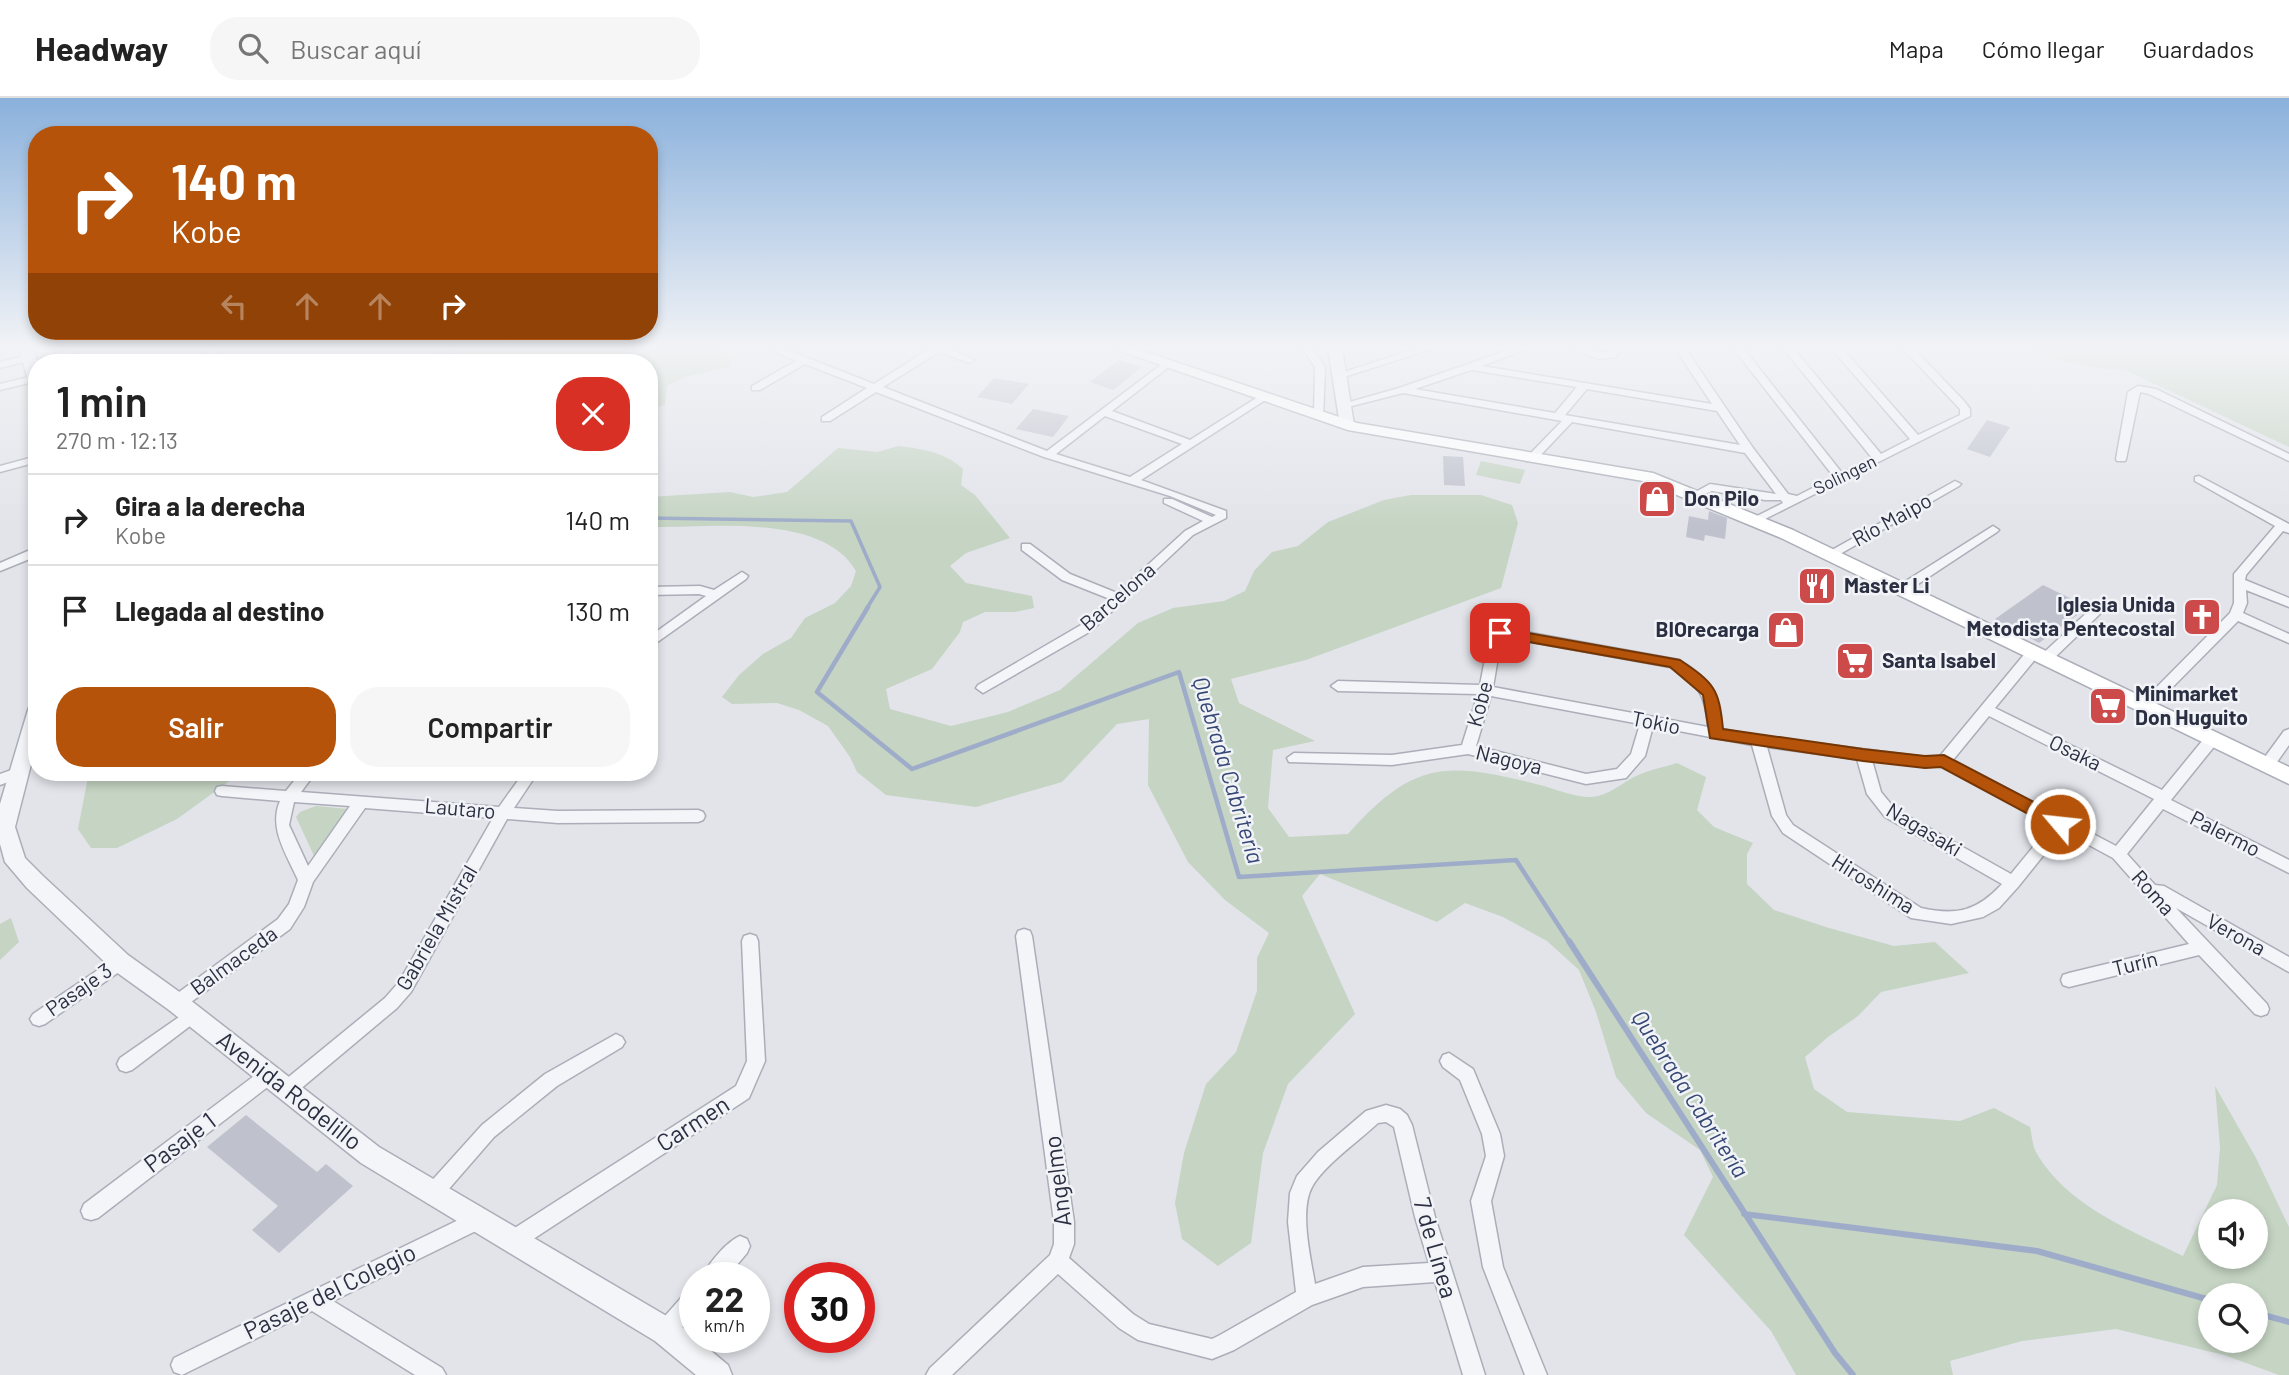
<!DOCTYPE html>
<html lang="es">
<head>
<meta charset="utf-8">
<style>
  body { margin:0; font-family:Barlow,sans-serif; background:#f6f6f6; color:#222; height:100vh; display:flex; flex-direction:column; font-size:26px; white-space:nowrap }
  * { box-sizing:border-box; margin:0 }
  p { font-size:23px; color:#767676 }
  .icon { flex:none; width:38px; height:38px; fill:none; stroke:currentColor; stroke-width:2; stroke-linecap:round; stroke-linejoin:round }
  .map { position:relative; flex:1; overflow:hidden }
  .side { position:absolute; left:28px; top:256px; width:630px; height:427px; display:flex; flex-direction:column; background:#fff; border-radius:28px; box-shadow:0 4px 10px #0003 }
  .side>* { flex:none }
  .hud { position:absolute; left:28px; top:28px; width:630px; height:214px; border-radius:28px; box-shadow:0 4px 10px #0003; background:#b45309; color:#fff; overflow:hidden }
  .controls { position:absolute; left:2198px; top:1101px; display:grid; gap:14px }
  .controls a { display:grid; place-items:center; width:70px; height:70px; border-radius:50%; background:#fff; box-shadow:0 4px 10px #0003; font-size:35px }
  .speed { position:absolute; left:679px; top:1164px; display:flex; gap:14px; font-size:35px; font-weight:700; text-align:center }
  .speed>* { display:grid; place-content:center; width:91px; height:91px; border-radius:50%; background:#fff; box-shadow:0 4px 10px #0003; line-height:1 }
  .speed small { font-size:18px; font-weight:400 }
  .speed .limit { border:10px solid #d22; background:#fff; color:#111 }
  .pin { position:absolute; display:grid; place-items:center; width:60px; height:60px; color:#fff; margin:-30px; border-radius:14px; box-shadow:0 4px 10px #0006 }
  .me { position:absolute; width:77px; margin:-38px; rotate:298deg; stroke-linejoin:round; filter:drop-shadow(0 0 5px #0008) }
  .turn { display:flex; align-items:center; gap:24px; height:147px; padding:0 28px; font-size:32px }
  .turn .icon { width:91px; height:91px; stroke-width:2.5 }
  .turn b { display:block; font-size:49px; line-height:60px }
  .lanes { display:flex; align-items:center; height:66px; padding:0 28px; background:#0003; justify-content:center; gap:35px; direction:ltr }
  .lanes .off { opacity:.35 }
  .round { display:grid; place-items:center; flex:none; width:74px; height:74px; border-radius:28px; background:#f6f6f6 }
  .head { display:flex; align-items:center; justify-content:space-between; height:119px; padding:0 28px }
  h1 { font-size:42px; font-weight:600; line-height:52px }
  .action { display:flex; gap:14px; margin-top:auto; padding:14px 28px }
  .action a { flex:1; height:80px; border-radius:28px; background:#b45309; color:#fff; font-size:28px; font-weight:600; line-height:80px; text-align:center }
  .action a+a { background:#f6f6f6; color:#222 }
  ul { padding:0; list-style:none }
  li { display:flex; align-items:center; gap:21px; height:91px; padding:0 28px; border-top:2px solid #e0e0e0 }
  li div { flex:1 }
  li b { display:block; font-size:26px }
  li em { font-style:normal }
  header { display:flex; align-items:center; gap:42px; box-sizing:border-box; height:98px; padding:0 35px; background:#fff; border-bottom:2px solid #e0e0e0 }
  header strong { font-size:33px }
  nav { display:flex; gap:38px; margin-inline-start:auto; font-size:24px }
  .search { width:490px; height:63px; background:#f6f6f6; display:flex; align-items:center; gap:18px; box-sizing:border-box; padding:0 24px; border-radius:28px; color:#767676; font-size:26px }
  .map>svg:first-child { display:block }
  .green { fill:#c5d4c3; fill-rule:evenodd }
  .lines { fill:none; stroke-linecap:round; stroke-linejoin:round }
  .stream-far2 { stroke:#9eacc9; stroke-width:3.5 }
  .stream-far1 { stroke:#9eacc9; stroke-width:4.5 }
  .stream { stroke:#9eacc9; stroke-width:6 }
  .building { fill:#bfc2cd }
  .minor-casing { stroke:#abaeb8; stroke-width:3 }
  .tertiary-casing { stroke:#abaeb8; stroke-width:3 }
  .secondary-casing { stroke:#abaeb8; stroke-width:3 }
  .minor { fill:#f4f5f8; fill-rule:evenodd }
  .tertiary { fill:#f4f5f8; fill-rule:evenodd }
  .secondary { fill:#fff; fill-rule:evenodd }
  .route { fill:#b45309; stroke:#753606; stroke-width:2 }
  .labels { text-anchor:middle; stroke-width:5; stroke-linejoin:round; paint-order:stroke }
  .far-street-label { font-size:18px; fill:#2a2f42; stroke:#f1f3f7 }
  .poi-label { font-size:21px; font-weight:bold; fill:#2a2f42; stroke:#f1f3f7; text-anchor:start }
  .street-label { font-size:21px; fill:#2a2f42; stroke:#f1f3f7 }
  .water-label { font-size:23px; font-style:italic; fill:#354875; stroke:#f1f3f7 }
  .near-street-label { font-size:24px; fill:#2a2f42; stroke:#f1f3f7 }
</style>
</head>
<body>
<header>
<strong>Headway</strong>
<div class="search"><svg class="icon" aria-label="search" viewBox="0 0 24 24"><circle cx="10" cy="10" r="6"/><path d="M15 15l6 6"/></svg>Buscar aquí</div>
<nav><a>Mapa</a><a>Cómo llegar</a><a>Guardados</a></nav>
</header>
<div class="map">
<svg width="2289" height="1277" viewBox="0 0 2289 1277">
  <rect width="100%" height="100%" fill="#e2e4ea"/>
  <!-- green -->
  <path class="green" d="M444,250H713L730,258L729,269L685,279L667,288L665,307L649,311V264H424Z
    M2031,250H2289V349L2125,272C2093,271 2060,265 2031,250Z
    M898,348C922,351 945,354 963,371L961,387L975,397L1010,440L966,455L950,468L966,485L1032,498L1034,510L1015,514H985L963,524L960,534L932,571L886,591L890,611L951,628L1008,614L1060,592L1138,525L1173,510L1224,503L1245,493L1254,473L1272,454L1298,448L1328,424L1384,402L1411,397H1481L1512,407L1518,425L1501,490L1306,562L1231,581L1239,605L1315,643L1273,652L1268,710L1289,739L1348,736C1415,661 1447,664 1540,687C1555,691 1577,700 1592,699C1608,698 1622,685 1636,678C1649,672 1664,669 1677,665L1706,679L1697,712L1714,729L1753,745L1747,756V786L1774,812L1829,830L1894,848L1935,844L1969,875L1881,894L1858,918L1828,939L1805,959L1814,991L1847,1014L1960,1023L1994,1010L2030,1029C2032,1037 2032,1048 2037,1056C2068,1108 2130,1132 2183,1158L2217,1087L2220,1049L2215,988L2256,1060L2289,1129V1277H2279L2224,1257L2116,1231L2022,1243L1950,1263L1953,1277H1796L1771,1233L1684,1137L1713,1079L1700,1052L1646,1015L1616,979L1596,914L1579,872L1547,843L1503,819L1465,805L1437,824L1320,776L1302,798L1355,916L1288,986L1263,1055L1251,1145L1218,1168L1182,1141L1175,1105L1184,1055L1206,986L1236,954L1257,893V860L1269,835L1225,802L1188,764L1148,687L1149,621L1117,626L1062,684L976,709L886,697L857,674L850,659L828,628L799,612L777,605L732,606L722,599L739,577L763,556L791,540L805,520L835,505L851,488L856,473C822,414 708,430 649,429V399L730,394L753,399L787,394L838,350L878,354ZM2256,1113V1158H2210V1113ZM2256,1197V1242H2210V1197Z
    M1481,363L1525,372L1520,386L1476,377Z
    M89,674H237L231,682L177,721L117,750H91L78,731Z
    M316,708L348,711L315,760L296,719L300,714Z
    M11,820L19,844L0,862V826Z"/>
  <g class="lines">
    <!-- stream-far2 -->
    <path class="stream-far2" d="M444,264L455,250
      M649,420L851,423L880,489L867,510"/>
    <!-- stream-far1 -->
    <path class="stream-far1" d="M868,509L817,594L912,671L1179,574L1239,779L1516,762L1570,845"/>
    <!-- stream -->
    <path class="stream" d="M1569,843L1835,1255L1853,1277
      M1744,1116L2037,1153L2210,1202
      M2256,1215L2289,1224"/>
  </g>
  <!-- building -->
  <path class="building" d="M1119,262L1142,269L1113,292L1090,284Z
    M994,280L1029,286L1012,306L977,299Z
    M1033,311L1069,318L1053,339L1016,331Z
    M1987,322L2010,329L1990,359L1967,351Z
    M1443,358L1463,359L1465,388L1444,387Z
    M1709,413L1727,420L1725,441L1705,437L1704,443L1686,439L1689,418L1708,422Z
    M2043,487L2088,509L2039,545L1995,521Z
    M2198,511L2215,518L2206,527L2188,519Z
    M246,1017L317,1074L326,1066L353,1088L279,1155L252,1132L278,1108L207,1049Z"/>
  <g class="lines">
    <defs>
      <path id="minor" d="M72,250H88L46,264H37V267L30,269L25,266Z
        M206,250H216L217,254L210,264H200L207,254Z
        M767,250H782L874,286L931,250H948L974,262L969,265L939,254L883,289L1047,353L1166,263L1170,264V268L1112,313L1190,342L1261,297H1269L1270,299L1141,382L1226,413V420L1193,437L1091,533L983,595L976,590L978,587L1081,527L1110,501L1062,482L1022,452V446H1030L1070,476L1117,495L1185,433L1203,423L1164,405V401H1172L1212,419L1216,417L1170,398L1044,359L876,294L830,323H822V319L867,290L805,266L760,292H752V288L796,263ZM1105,318L1182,346L1130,379L1056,356Z
        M1302,250H1312L1325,269L1323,320H1315L1314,318L1315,269Z
        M1418,250H1434L1344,279L1335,277Z
        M1514,250H1529L1482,268L1712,306L1675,250H1685L1753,350L1788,396L1797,398L1834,379L1733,250H1743L1842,375L1872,360L1783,250H1793L1881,356L1910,341L1831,250H1842L1918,337L1960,317V311L1902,250H1913L1964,303L1970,311V318L1757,425L1751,422L1753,420L1783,405L1781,402H1765L1712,393L1696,400L1690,397L1710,386L1776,396L1745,355L1572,324L1535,363H1527V359L1562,323L1403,295L1344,310L1339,307L1399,290ZM1471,272H1472L1577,289L1555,315L1415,291ZM1587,291L1717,313L1740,347L1565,317Z
        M1571,250C1585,250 1597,255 1610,254L1612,250H1622L1616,259L1599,261Z
        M29,257L34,260L32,262L0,270V264Z
        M33,278L37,279V283L0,292V286Z
        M2138,288L2156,291L2289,356V363L2149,296L2140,294L2126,361L2125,363H2117L2116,361L2128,294Z
        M37,358V364L0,374V368Z
        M2199,378L2289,426V435L2283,433L2246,477L2245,482L2289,500V509L2246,492L2247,505L2243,515L2289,536V545L2238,523L2150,612H2140L2138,609L2140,606L2230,515L2234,505V476L2275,428L2195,383V379Z
        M1955,383L1961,386L1959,388L1833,460H1825L1823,457Z
        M1993,428L1999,432L1997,434L1906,494H1898L1896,491L1898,488Z
        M37,449V458L0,473V465Z
        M742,474L748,478L746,481L649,550V539L706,498L699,496L649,497V489L700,488L714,492Z
        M2098,507L2104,511L2102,514L2049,565H2039L2037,562L2039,559L2094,508Z
        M1503,530L1679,562C1710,580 1719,595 1722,631L1758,638L1925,659L1940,658L2027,553H2037L2039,556L2037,559L1995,610L2162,692L2207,637H2217L2219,641L2217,645L2171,702L2289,762V775L2163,711L2127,756L2155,787L2164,788L2289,859V874L2176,810L2267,906L2269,911L2267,916L2261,918L2255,916L2199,857L2069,889L2063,887L2061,882L2063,877L2069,875L2189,846L2113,760L2063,733L2018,789L1999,810L1983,819L1951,826L1911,820L1783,735L1772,718L1752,647L1653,628L1645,658L1626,680L1586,686L1468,656L1392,667L1289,664L1287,660L1294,655L1392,657L1462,647L1478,596L1338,593L1331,588L1338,583L1480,587L1489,540ZM1505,539L1670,569C1698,585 1706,597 1708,629L1493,589L1501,542ZM1491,598L1640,626L1631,656L1617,671L1586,676L1476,648ZM1989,618L2154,701L2116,748L1953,662ZM1767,649L1857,661L1867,696L1885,719L2002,786C1977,813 1957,818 1921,810L1793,727L1786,717ZM1872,662L1925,669L1942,668L2051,727L2011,776L1895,711L1881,694Z
        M2289,631V647L2272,671H2262L2260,667L2262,663L2284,633Z
        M17,670L22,671L24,675L22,679L0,687V676Z
        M301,674H316L301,694L499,709L524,674H538L514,710L558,713L698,712L703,714L705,718L703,722L698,724L558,725L507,721L411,894L397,910L292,998L286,1000L280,998L277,992L280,986L385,900L399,884L493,720L365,710L313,784L304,809L290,831L183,910L177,912L171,910L169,905L171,900L278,821L289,806L298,782C287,757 268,730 280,703L222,698L217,697L215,693L217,689L222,688L286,693ZM294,704L350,708L308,768L289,727Z
        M1024,831L1030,833L1032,838L1074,1124V1146L1069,1160L1133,1216L1149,1226L1212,1241L1220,1237L1296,1194L1288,1124L1290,1095L1297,1078L1318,1054L1366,1013L1386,1007L1400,1011L1407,1017L1412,1027L1435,1119L1485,1277H1463L1435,1184L1363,1189L1312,1207L1234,1252L1212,1261L1138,1242L1119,1230L1058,1176L952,1277H926L930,1270L1050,1157L1054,1146V1124L1016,838L1018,833ZM1386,1024L1394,1029L1415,1119L1429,1165L1363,1169L1315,1186C1311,1161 1299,1113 1312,1089C1323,1068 1360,1042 1378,1025Z
        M750,836L756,838L758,843L765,963L749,1000L521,1149L514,1152L507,1149L504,1142L507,1135L736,988L747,963L742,843L744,838Z
        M120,857L126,859L128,864L126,869L45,926L39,928L33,926L30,921L33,916Z
        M192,910L198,912L201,917L198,922L132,972L126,974L120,972L117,966L120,960Z
        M616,936L622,939L625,944L622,949L557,988L494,1039L441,1100L434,1103L427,1100L424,1094L427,1088L482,1027L545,976Z
        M1449,955L1473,971L1500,1036L1504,1058L1491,1103L1503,1169L1547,1277H1525L1483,1169L1471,1103L1486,1058L1482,1036L1460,982L1443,969L1440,963L1443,957Z
        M268,970L274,972L277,978L274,984L98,1120L91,1122L84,1120L81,1113L84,1106L262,972Z
        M479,1112L486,1114L489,1121L486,1128L333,1203L442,1270L446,1277H415L312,1213L188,1274L182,1277L174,1274L171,1267L174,1260Z
        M740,1138L747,1141L750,1148L747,1155L726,1180H702C708,1166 726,1144 740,1138Z
        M695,1189V1215L672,1240L665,1243L658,1240L655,1233L658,1226L688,1192Z"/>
      <path id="tertiary" d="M19,250H33L37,264V293L30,289Z
        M1328,250H1342L1354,327L1352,330L1347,331L1340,327Z
        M37,606V643L15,729L25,760L43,778L128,857L185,898L379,1049L675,1223L728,1267L732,1277H696L655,1243L361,1065L169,912L112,871L27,790L5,764L0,746V706L28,612L30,607Z"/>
      <path id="secondary" d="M1112,250H1134L1357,325L1653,375L1793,432L2289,669V686L1781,440L1643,383L1348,332Z"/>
    </defs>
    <!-- minor casing -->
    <use href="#minor" class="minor-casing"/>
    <!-- tertiary casing -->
    <use href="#tertiary" class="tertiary-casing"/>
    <!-- secondary casing -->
    <use href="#secondary" class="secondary-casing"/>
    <!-- minor -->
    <use href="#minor" class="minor"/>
    <!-- tertiary -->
    <use href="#tertiary" class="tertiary"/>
    <!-- secondary -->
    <use href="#secondary" class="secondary"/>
  </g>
  <!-- sky -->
  <linearGradient id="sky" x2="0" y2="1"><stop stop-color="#8ab1dc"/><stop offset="0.58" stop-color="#f2f3f6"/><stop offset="1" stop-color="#f2f3f6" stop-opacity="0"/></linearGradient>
  <rect width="2289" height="429" fill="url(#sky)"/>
  <!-- route -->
  <path class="route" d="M1500,530L1680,562C1714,585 1719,590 1723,631L1863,651L1925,658L1944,657L2066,721L2068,726L2066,730H2054L1941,669L1925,670L1863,663L1710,640L1703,597L1670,569L1495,538L1493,535L1495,531Z"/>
  <!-- icons -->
  <defs>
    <symbol id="shop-square" viewBox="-11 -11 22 22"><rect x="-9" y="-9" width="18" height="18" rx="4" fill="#cc4a4a" stroke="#f1f3f7"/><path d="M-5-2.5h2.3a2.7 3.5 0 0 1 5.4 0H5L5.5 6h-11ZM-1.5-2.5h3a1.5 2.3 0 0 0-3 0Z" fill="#fff"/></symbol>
    <symbol id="restaurant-square" viewBox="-11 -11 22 22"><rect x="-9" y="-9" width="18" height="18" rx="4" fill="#cc4a4a" stroke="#f1f3f7"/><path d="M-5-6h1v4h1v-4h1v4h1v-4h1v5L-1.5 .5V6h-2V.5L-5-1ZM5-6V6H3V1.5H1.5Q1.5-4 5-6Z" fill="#fff"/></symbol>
    <symbol id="church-square" viewBox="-11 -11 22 22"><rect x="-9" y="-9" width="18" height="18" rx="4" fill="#cc4a4a" stroke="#f1f3f7"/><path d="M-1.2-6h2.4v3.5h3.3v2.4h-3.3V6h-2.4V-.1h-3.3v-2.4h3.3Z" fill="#fff"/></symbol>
    <symbol id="supermarket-square" viewBox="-11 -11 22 22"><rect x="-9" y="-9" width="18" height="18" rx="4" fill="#cc4a4a" stroke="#f1f3f7"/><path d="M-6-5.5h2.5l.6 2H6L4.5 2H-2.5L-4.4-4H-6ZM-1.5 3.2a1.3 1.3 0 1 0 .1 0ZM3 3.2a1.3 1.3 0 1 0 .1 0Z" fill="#fff"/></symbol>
  </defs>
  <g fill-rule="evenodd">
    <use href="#shop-square" x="1635" y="379" width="44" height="44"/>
    <use href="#restaurant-square" x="1795" y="466" width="44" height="44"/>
    <use href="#church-square" x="2180" y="497" width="44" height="44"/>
    <use href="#shop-square" x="1764" y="510" width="44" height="44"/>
    <use href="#supermarket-square" x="1833" y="541" width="44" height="44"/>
    <use href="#supermarket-square" x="2086" y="586" width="44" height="44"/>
  </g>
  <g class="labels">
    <!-- far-street labels -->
    <g class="far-street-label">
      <text transform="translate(1845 377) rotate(-26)" y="6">Solingen</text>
    </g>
    <!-- poi labels -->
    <g class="poi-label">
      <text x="1684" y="408">Don Pilo</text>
      <text x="1844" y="495">Master Li</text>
      <text x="2175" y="514" text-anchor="end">Iglesia Unida<tspan x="2175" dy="24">Metodista Pentecostal</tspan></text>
      <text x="1759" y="539" text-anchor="end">BIOrecarga</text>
      <text x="1882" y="570">Santa Isabel</text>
      <text x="2135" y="603">Minimarket<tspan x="2135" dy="24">Don Huguito</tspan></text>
    </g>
    <!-- street labels -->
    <g class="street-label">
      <text transform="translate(1892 422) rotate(-29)" y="7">Río Maipo</text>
      <text transform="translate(1118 499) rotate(-41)" y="7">Barcelona</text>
      <text transform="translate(1480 606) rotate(-75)" y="7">Kobe</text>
      <text transform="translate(1656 625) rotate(11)" y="7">Tokio</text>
      <text transform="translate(2075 655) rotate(26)" y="7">Osaka</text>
      <text transform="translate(1509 662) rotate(14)" y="7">Nagoya</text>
      <text transform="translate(460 711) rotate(5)" y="7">Lautaro</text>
      <text transform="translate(1924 732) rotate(31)" y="7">Nagasaki</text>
      <text transform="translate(2225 736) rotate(27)" y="7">Palermo</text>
      <text transform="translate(1873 786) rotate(32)" y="7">Hiroshima</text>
      <text transform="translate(2153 795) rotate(48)" y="7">Roma</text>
      <text transform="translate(437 830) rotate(-60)" y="7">Gabriela Mistral</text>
      <text transform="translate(2236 837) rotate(29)" y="7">Verona</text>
      <text transform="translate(234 863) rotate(-36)" y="7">Balmaceda</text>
      <text transform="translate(2135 866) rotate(-14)" y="7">Turín</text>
      <text transform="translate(79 892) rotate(-35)" y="7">Pasaje 3</text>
    </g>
    <!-- water labels -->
    <g class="water-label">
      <text transform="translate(1228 672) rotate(73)" y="8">Quebrada Cabritería</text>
      <text transform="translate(1690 996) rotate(57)" y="8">Quebrada Cabritería</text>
    </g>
    <!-- near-street labels -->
    <g class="near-street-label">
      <text transform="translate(289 993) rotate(38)" y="8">Avenida Rodelillo</text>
      <text transform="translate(693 1026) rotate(-33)" y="8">Carmen</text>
      <text transform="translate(180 1045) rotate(-37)" y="8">Pasaje 1</text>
      <text transform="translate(1058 1083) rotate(-97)" y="8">Angelmo</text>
      <text transform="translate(1435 1150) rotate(74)" y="8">7 de Línea</text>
      <text transform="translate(330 1194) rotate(-26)" y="8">Pasaje del Colegio</text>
    </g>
  </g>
</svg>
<div class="controls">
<a><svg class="icon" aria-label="sound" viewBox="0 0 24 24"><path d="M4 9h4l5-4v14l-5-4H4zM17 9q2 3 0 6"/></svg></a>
<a><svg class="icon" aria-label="search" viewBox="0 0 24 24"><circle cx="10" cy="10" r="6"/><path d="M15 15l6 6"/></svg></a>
</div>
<div class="speed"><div>22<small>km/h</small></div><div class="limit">30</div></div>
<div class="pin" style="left:1500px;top:535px;background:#d93025"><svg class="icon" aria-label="arrive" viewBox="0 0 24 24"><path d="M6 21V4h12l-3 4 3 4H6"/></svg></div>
<svg class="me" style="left:2060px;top:726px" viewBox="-20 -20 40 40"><circle r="17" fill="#b45309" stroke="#fff" stroke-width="3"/><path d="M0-11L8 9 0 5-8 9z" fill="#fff"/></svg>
<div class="hud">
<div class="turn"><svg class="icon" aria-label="right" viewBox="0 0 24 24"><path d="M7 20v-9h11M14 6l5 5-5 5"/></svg><div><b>140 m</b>Kobe</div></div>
<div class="lanes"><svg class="icon off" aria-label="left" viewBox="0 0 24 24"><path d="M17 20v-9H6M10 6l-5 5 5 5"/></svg><svg class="icon off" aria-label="ahead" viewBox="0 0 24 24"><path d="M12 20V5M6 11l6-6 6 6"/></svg><svg class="icon off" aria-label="ahead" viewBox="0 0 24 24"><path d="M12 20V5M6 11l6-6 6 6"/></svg><svg class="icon" aria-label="right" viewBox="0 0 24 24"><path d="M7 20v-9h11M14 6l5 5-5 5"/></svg></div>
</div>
<section class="side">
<div class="head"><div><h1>1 min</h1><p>270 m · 12:13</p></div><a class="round" style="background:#d93025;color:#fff"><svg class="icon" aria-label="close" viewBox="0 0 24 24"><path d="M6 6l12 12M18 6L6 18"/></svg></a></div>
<ul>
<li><svg class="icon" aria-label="right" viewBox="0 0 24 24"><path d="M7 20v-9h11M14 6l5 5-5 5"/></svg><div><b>Gira a la derecha</b><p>Kobe</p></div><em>140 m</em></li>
<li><svg class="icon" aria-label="arrive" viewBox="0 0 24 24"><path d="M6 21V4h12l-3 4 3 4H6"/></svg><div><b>Llegada al destino</b></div><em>130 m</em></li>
</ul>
<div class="action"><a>Salir</a><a>Compartir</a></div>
</section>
</div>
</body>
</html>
